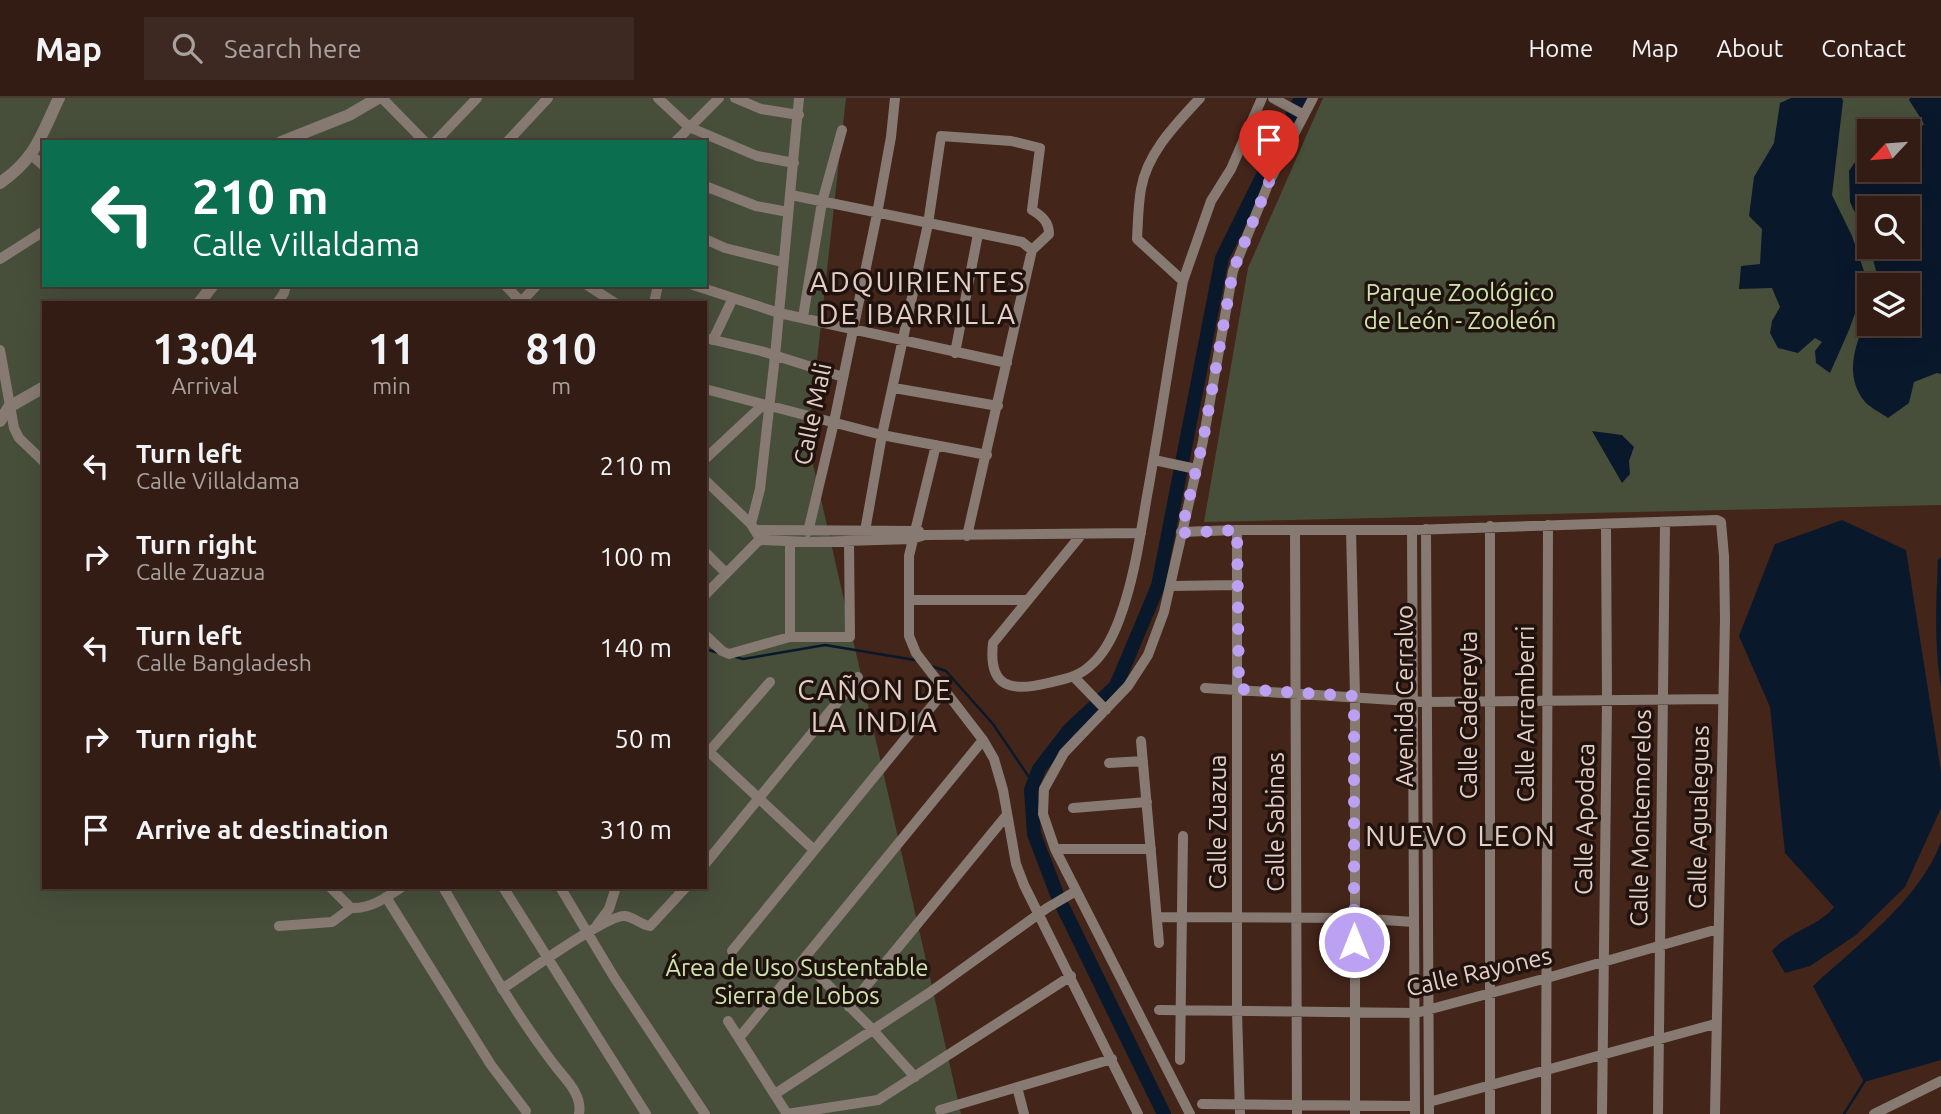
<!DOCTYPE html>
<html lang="en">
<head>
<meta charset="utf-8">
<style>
  body { margin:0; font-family:Ubuntu,sans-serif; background:#3d2922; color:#f1f3f6; height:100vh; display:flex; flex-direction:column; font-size:26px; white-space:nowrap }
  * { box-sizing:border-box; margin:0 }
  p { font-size:23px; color:#a8a1a0 }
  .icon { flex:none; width:38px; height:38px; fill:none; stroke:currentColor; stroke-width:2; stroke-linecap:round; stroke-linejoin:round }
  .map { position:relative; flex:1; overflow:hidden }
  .panel { position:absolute; left:42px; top:203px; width:665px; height:588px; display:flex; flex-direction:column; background:#321c14; border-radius:0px; box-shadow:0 7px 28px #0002,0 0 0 2px #4d3a34 }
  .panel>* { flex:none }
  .hud { position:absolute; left:42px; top:42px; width:665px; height:147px; border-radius:0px; box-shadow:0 7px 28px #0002,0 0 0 2px #4d3a34; background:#0b6e4f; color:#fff; overflow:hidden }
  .needle { width:46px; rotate:244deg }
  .buttons { position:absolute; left:1857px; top:21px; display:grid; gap:14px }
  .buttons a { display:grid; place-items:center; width:63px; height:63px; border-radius:0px; background:#321c14; box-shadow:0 7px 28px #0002,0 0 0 2px #4d3a34; font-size:35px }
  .pin { position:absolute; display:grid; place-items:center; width:60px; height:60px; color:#fff; margin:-72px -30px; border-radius:50% 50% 50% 0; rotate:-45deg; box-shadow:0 0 7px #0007 }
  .pin .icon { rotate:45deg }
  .me { position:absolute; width:77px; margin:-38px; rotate:0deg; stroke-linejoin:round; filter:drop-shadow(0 0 5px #0008) }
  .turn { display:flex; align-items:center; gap:24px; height:147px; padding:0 35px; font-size:32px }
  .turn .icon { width:91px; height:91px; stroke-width:2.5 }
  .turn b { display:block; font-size:49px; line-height:60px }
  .eta { display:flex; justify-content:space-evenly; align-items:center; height:119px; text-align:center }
  .eta b { font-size:42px; font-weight:700; line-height:49px }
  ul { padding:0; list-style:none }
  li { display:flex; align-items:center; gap:21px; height:91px; padding:0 35px }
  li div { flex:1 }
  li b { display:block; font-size:26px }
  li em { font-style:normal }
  header { display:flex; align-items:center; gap:42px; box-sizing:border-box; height:98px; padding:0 35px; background:#321c14; border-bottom:2px solid #4d3a34 }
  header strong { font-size:33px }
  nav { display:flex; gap:38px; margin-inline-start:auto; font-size:24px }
  .search { width:490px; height:63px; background:#3d2922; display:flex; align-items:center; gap:18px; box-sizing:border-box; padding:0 24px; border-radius:0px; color:#a8a1a0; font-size:26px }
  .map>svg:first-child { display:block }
  .green { fill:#474f3b; fill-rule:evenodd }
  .water { fill:#0a182c }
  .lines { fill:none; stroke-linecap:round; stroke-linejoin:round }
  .stream { stroke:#0a182c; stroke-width:2.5 }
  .river { stroke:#0a182c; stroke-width:14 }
  .minor { stroke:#877a72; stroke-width:10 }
  .tertiary { stroke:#877a72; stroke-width:12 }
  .route { stroke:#bca0f2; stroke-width:12; stroke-dasharray:0 21.6 }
  .labels { text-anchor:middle; stroke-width:7; stroke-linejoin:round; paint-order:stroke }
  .park-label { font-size:24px; fill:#cfe5b0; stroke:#20130e }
  .street-label { font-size:24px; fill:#e3cfc7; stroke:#20130e }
  .quarter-label { font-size:28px; letter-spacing:2px; fill:#e3cfc7; stroke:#20130e }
</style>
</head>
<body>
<header>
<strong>Map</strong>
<div class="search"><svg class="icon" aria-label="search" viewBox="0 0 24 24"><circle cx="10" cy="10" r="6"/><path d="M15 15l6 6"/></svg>Search here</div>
<nav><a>Home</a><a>Map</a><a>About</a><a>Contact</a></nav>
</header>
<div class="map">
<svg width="1941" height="1016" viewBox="0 0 1941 1016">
  <rect width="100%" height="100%" fill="#43251a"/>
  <!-- green -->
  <path class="green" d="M0,0H846L808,344L961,1016H0ZM44,44H705V187H44ZM44,205H705V789H44Z
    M1323,0H1920L1941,180V407L1204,424L1248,170ZM1869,33H1908V72H1869ZM1869,110H1908V149H1869ZM1869,187H1908V226H1869Z"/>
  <!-- water -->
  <path class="water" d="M1791,0H1842L1843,3L1832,97L1852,138L1867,182L1849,232L1830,275L1816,265L1815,253L1822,244L1815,240L1798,255L1778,250L1770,235L1772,223L1780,209L1772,190L1739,191L1741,168L1760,166L1762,131L1749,118L1754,79L1774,45L1780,5Z
    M1910,0H1941V276L1937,275L1914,284L1909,305L1888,320C1881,315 1871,310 1865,304C1842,276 1857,243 1869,214V226H1908V187H1876L1878,181L1870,149H1908V110H1869V145L1850,104L1849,73L1869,43V72H1908V33H1892L1925,27L1909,2Z
    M1592,333L1622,337L1634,349L1629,363L1630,376L1622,385Z
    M1842,422L1906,452L1941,674V710L1905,789L1856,837L1810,868L1785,875L1772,853C1789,833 1818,829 1834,809L1785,755L1770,609L1739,538L1775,446Z
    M1941,459V589C1934,547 1936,505 1938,462Z
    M1941,744V962L1864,984L1813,888C1858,846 1919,803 1941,744Z"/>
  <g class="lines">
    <!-- stream -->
    <path class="stream" d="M705,551L719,555
      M736,559L743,561L825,547L915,562
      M931,568L946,573L993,626L1033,685
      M1844,1016L1864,984"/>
    <!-- river -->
    <path class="river" d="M1164,1016L1058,799L1034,736L1031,692L1039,671L1069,632L1116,588L1158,488L1222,160L1301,0"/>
    <!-- minor -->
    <path class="minor" d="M382,0L425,44
      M658,0L689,29L757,58L794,65
      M735,0L761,11L799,17
      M1273,0L1304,17
      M435,44L477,0
      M507,44L548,0
      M675,44L719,0
      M31,57L44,68
      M705,88L756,108L788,114
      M791,97L1022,144L1032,152
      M705,141L725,150L782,164
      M0,161L44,133
      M1183,183L1211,103L1231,71L1262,0
      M505,187L522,205
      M587,187L615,205
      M693,187L779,215L1007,265
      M277,205L284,195L286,187
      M520,205L537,187
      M654,205L658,187
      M803,219L822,104L842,32
      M705,240L761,253L843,279
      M713,242L733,200
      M0,252L14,330L19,340L44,364
      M955,255L978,136
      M894,290L998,308
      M705,291L882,337L987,357
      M936,347L909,458V538L916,555L983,642L994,661L1003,692L1016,766L1024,787L1138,1016
      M705,361L763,307
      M1154,362L1196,371
      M705,382L751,426L761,442L810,444L912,441L925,437L1141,435
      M751,426L760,391L775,258L799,0
      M1490,428V1016
      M1426,431L1429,1016
      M755,432L919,433
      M1237,432V913L1240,1016
      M1351,432L1355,598V1016
      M1412,432L1415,1016
      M865,433L882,337L928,126L941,38L1011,43L1040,50L1032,112C1042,118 1049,124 1049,136L1032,152
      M1295,433L1297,1016
      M808,434L834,324L877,116L891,39L895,0
      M1181,434L1237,432H1412L1717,422L1721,424L1724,458L1725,521L1715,1016
      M1081,437L993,545C988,590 1011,594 1048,585C1064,581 1079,579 1091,567C1104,556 1113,538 1119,522C1134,482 1140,439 1147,398C1160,327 1170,255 1183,183L1137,141C1138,125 1138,108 1141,91C1147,55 1176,26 1200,0
      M967,438L1032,152
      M705,454L726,475
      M1171,488L1238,487
      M705,497L764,437
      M909,502H1026
      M705,537L722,553L729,556L790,539H850L849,443
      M790,539V444
      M1074,579L1106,612
      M1205,590L1426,604L1723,601
      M1141,643L1159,845
      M705,650L814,752
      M706,657L770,584
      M1109,665L1143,663
      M1073,710L1147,704
      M1055,751H1151
      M705,766L858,579
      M330,789L351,810C370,811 386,800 402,789
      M443,789C478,849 511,910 553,965C564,980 583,996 579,1016
      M503,789L646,1016
      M560,789L614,879L705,1016
      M386,799L491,967L526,1013
      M1157,819L1354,820L1414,824
      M597,827L609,811L616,789
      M279,828L332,824L351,810
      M732,853L945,592
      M803,862L872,931L915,979
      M502,891C522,878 607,816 625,818C634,819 641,827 650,828L686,789
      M849,909L1006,718
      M1159,912L1416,915L1547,880L1718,831
      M728,923L787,1016
      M739,940L983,642
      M1180,962L1183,738
      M1017,989L1024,1016
      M775,996L929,895L1047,810L1076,793
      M1429,1004L1715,926
      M1202,1006L1415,1008
      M940,1012L1112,961
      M787,1016L878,1002L1071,878
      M1190,1016L1055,751L1043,716L1044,691L1064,655L1128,588L1148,557L1164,514L1203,343L1233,173L1269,84L1313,0
      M1546,1016L1548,427
      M1602,1016L1607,603L1606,427
      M1658,1016L1665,425
      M1874,1016L1941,983"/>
    <!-- tertiary -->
    <path class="tertiary" d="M281,44L349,17L378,0
      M0,85C37,59 41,37 59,0
      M199,205L213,187
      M0,323L9,309L44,289"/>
  </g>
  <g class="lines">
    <!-- route -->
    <path class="route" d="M1269,84L1233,173L1203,343L1181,435L1237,432L1239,591L1354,598V844"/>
  </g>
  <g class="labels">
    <!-- park labels -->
    <g class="park-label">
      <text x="1460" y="203">Parque Zoológico<tspan x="1460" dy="28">de León - Zooleón</tspan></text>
      <text x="797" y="878">Área de Uso Sustentable<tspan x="797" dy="28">Sierra de Lobos</tspan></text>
    </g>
    <!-- street labels -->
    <g class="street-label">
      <text transform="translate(813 316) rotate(-78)" y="8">Calle Mali</text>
      <text transform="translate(1405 598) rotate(-90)" y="8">Avenida Cerralvo</text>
      <text transform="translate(1526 616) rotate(-90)" y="8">Calle Arramberri</text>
      <text transform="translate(1469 617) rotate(-90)" y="8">Calle Cadereyta</text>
      <text transform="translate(1699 719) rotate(-89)" y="8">Calle Agualeguas</text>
      <text transform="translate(1641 720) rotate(-89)" y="8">Calle Montemorelos</text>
      <text transform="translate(1585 721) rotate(-89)" y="8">Calle Apodaca</text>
      <text transform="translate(1218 724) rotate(-90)" y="8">Calle Zuazua</text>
      <text transform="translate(1276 724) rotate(-90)" y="8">Calle Sabinas</text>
      <text transform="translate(1479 874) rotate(-13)" y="8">Calle Rayones</text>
    </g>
    <!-- quarter labels -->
    <g class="quarter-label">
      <text x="918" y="194">ADQUIRIENTES<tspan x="918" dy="32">DE IBARRILLA</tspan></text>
      <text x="875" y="602">CAÑON DE<tspan x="875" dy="32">LA INDIA</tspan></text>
      <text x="1461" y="748">NUEVO LEON</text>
    </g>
  </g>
</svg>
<div class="buttons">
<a><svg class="needle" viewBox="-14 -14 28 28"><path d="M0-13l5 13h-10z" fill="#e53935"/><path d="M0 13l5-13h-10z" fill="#a8a1a0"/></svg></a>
<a><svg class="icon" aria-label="search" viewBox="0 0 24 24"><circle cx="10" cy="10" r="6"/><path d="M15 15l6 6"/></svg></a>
<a><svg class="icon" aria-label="layers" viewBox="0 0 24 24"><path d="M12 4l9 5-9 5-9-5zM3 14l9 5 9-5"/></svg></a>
</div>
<div class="pin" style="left:1269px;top:84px;background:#d93025"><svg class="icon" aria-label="arrive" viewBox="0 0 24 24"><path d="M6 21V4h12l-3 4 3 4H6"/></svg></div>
<svg class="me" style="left:1354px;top:844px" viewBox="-20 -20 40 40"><circle r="17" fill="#bca0f2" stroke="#fff" stroke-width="3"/><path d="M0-11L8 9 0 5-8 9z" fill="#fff"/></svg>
<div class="hud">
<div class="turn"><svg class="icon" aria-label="left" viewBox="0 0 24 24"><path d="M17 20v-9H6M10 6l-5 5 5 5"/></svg><div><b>210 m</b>Calle Villaldama</div></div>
</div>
<section class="panel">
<div class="eta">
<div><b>13:04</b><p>Arrival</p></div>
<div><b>11</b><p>min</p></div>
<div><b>810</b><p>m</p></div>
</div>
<ul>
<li><svg class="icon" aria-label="left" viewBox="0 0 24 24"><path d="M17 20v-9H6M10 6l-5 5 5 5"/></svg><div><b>Turn left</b><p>Calle Villaldama</p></div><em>210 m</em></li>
<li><svg class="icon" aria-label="right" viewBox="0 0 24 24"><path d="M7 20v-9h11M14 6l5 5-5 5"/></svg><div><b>Turn right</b><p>Calle Zuazua</p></div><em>100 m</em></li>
<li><svg class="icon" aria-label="left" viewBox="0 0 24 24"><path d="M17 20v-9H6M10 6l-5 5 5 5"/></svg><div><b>Turn left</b><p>Calle Bangladesh</p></div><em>140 m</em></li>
<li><svg class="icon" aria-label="right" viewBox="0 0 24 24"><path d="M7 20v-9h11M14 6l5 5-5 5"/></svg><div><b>Turn right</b></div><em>50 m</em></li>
<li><svg class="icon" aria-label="arrive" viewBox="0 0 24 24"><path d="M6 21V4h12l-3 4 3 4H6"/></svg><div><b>Arrive at destination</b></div><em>310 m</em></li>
</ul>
</section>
</div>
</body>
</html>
